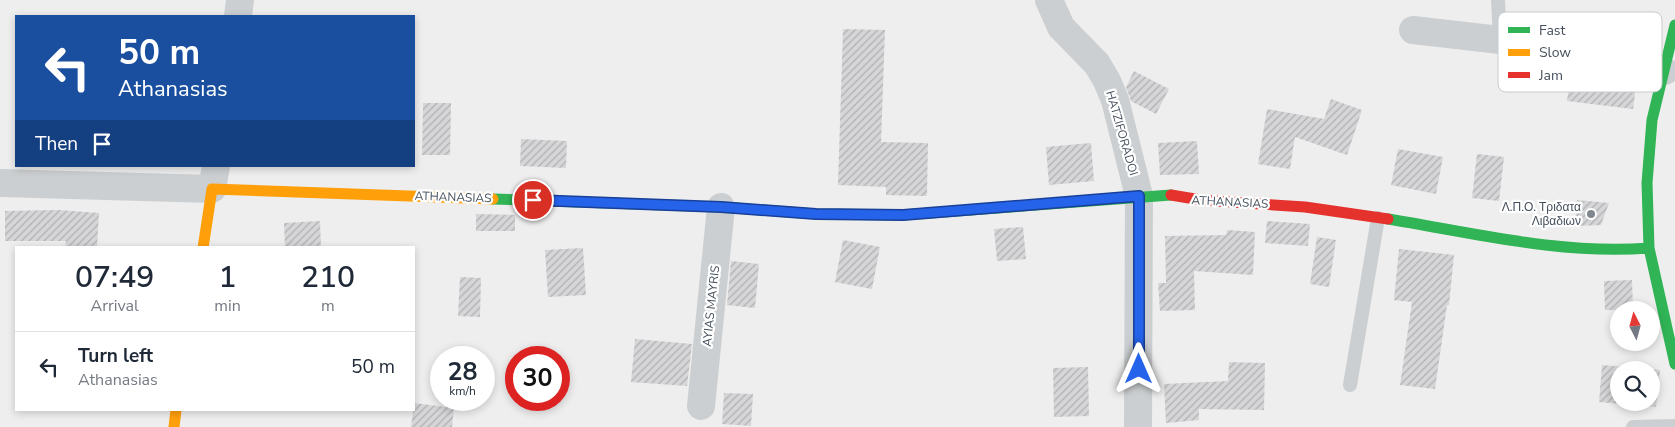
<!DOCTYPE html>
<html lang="en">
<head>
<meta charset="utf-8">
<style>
  body { margin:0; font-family:"Nunito Sans",sans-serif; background:#f2f2f3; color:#1f2937; height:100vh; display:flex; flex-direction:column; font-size:19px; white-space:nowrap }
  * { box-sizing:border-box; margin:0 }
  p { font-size:16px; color:#747a83 }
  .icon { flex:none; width:28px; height:28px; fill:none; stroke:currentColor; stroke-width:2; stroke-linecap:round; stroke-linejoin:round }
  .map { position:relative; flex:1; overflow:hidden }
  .details { position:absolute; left:15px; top:246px; width:400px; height:165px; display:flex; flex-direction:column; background:#fff; border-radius:0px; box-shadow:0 2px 8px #0003 }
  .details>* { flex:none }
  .hud { position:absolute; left:15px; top:15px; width:400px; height:152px; border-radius:0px; box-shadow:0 2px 8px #0003; background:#1a4fa0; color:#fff; overflow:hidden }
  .needle { width:32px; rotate:354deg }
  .buttons { position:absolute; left:1610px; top:301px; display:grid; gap:10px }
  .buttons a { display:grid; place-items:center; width:50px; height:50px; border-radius:50%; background:#fff; box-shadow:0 2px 8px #0003; font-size:25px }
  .speed { position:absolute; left:430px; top:346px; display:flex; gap:10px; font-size:25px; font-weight:700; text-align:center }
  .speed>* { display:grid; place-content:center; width:65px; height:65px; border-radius:50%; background:#fff; box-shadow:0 2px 8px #0003; line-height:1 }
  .speed small { font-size:12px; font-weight:400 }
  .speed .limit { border:8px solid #d22; background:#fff; color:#111 }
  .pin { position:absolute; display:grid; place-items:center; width:42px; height:42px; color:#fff; margin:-21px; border:2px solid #fff; border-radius:50%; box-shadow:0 1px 5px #0007 }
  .me { position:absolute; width:55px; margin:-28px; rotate:0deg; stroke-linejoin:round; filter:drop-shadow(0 0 4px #0008) }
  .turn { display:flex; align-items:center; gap:18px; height:105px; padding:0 20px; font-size:22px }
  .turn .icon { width:65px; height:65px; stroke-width:2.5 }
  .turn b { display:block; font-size:35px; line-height:42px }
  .then { display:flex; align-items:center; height:48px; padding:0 20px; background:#0003; gap:10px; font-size:19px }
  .eta { display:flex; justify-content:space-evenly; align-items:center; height:85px; text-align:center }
  .eta b { font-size:30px; font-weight:600; line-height:35px }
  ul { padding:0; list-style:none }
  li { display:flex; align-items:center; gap:15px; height:70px; padding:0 20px; border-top:1px solid #e0e1e3 }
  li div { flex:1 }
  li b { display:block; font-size:19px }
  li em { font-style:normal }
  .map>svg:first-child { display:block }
  .building { fill:url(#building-hatch); fill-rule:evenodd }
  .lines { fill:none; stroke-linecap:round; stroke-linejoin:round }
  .lane { stroke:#cccfd1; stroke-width:14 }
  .street { stroke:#cccfd1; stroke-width:28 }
  .fast { stroke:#30b455; stroke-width:11 }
  .slow { stroke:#ff9f0a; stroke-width:11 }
  .jam { stroke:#e5322d; stroke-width:11 }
  .route-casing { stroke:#184099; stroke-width:12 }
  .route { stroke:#2563eb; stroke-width:9 }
  .poi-dot { fill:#80878e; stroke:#fff; stroke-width:2 }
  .labels { text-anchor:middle; stroke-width:4.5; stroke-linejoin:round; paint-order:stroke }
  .street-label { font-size:12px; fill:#444f5b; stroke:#fff }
  .poi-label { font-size:12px; fill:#444f5b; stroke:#fff; text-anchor:end }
  .key { fill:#fff; stroke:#c7cace; stroke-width:1 }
  .key-label { font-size:14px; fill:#444f5b }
</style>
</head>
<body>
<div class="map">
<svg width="1675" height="427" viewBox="0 0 1675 427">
  <defs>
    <pattern id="building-hatch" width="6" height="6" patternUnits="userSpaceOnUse" patternTransform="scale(1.25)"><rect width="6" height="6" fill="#d6d6d8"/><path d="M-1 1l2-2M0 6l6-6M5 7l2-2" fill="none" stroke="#afb0b2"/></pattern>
  </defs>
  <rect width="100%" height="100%" fill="#efeeee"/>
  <!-- building -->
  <path class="building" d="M843,29L885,30L881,142L928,143L927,196L886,195V187L838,185Z
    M1134,71L1169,89L1156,114L1131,101L1126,87Z
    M1570,79L1636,86L1633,109L1567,101Z
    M1331,99L1362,110L1347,155L1295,137L1290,169L1258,164L1267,109L1324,119Z
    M423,103H451L450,155H422Z
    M521,139L567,141L566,168L520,166Z
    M1197,141L1199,174L1160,175L1158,143Z
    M1091,143L1094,181L1049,185L1046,147Z
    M1398,149L1443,157L1436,194L1391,185Z
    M1477,154L1504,157L1499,201L1472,198Z
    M1577,200L1609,203L1601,225L1575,226Z
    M58,210L99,213L97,248H65L66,241H5V211Z
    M476,214L515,215V231H476Z
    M320,221L321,248H285L284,223Z
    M1267,221L1310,224L1308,246L1265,243Z
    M1023,227L1026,259L997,261L994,229Z
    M1227,230L1255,232L1253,275L1194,271L1195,310L1160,311L1158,283H1166L1165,236L1226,235Z
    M1317,237L1336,240L1329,287L1310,284Z
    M843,240L880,247L872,289L835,282Z
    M583,248L586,295L548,297L545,250Z
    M1399,249L1454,255L1449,305H1447L1435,389L1400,385L1412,302L1394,300Z
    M731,261L759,264L755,308L727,305Z
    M460,277L481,278L480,317L458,316Z
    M1632,280L1633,310H1605L1604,281Z
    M635,339L692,344L687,386L631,382Z
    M1229,362L1265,363L1264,410L1199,409V420L1166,423L1164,384L1228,381Z
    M1602,365L1660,370L1656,407L1599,402ZM1619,370H1651V402H1619Z
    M1088,367L1089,416L1054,417L1053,368Z
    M724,393L753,394L751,426L722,424Z
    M414,403L454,408L452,427H411Z"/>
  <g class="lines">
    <!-- lane -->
    <path class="lane" d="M1498,0L1500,40
      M1350,385L1378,218
      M1633,427L1675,426"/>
    <!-- street -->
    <path class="street" d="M1049,0L1061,27L1097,64L1107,81L1115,100L1139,196L1138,427
      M238,16L240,0
      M1413,30L1500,40L1665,71
      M0,183L212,189L216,166
      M701,406L721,207"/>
    <!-- fast -->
    <path class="fast" d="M1675,25L1652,120L1647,183L1649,248L1675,364
      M493,199L721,207L816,214L903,215L1171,195
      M1388,219C1474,233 1562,255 1649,248"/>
    <!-- slow -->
    <path class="slow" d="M203,248L212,189L493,199
      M174,427L176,410"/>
    <!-- jam -->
    <path class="jam" d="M1171,195L1201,200L1305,207L1388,219"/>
  </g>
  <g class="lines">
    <defs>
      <path id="route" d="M533,200L721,207L816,214L903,215L1139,196V369"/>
    </defs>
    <!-- route casing -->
    <use href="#route" class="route-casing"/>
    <!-- route -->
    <use href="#route" class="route"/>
  </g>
  <!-- markers -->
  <circle class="poi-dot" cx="1591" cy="214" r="5"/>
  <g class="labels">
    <!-- street labels -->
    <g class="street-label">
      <text transform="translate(1122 133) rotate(74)" y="4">HATZIFORADOI</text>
      <text transform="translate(453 197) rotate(2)" y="4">ATHANASIAS</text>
      <text transform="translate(1230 202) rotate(3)" y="4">ATHANASIAS</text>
      <text transform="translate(711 306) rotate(-84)" y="4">AYIAS MAYRIS</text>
    </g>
    <!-- poi labels -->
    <g class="poi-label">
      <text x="1581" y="211">Λ.Π.Ο. Τριδατα<tspan x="1581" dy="14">Λιβαδιων</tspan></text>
    </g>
  </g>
  <!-- legend -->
  <rect x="1498" y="12" width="164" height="80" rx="8" class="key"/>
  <rect x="1508" y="27" width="22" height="6" fill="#30b455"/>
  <rect x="1508" y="49" width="22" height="7" fill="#ff9f0a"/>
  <rect x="1508" y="72" width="22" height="6" fill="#e5322d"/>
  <g class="key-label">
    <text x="1539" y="35">Fast</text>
    <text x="1539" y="57">Slow</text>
    <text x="1539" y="80">Jam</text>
  </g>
</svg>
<div class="buttons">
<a><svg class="needle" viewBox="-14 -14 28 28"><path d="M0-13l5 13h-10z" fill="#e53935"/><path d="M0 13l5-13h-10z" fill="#747a83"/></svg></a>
<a><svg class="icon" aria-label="search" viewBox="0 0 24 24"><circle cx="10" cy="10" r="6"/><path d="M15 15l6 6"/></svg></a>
</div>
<div class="speed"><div>28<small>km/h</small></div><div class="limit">30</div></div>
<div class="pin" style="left:533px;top:200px;background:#d93025"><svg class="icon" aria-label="arrive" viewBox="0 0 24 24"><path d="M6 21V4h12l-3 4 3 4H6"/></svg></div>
<svg class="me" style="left:1139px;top:369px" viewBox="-20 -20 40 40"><path d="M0-17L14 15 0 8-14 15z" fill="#2563eb" stroke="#fff" stroke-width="4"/></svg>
<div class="hud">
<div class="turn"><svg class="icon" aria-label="left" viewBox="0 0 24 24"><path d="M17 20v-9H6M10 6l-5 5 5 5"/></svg><div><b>50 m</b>Athanasias</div></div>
<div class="then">Then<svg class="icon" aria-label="arrive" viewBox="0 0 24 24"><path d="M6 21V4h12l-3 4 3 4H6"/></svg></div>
</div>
<section class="details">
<div class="eta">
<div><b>07:49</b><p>Arrival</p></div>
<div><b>1</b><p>min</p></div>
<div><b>210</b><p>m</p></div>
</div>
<ul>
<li><svg class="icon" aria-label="left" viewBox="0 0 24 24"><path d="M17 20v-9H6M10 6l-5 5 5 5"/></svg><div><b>Turn left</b><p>Athanasias</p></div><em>50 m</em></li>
</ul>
</section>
</div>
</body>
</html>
